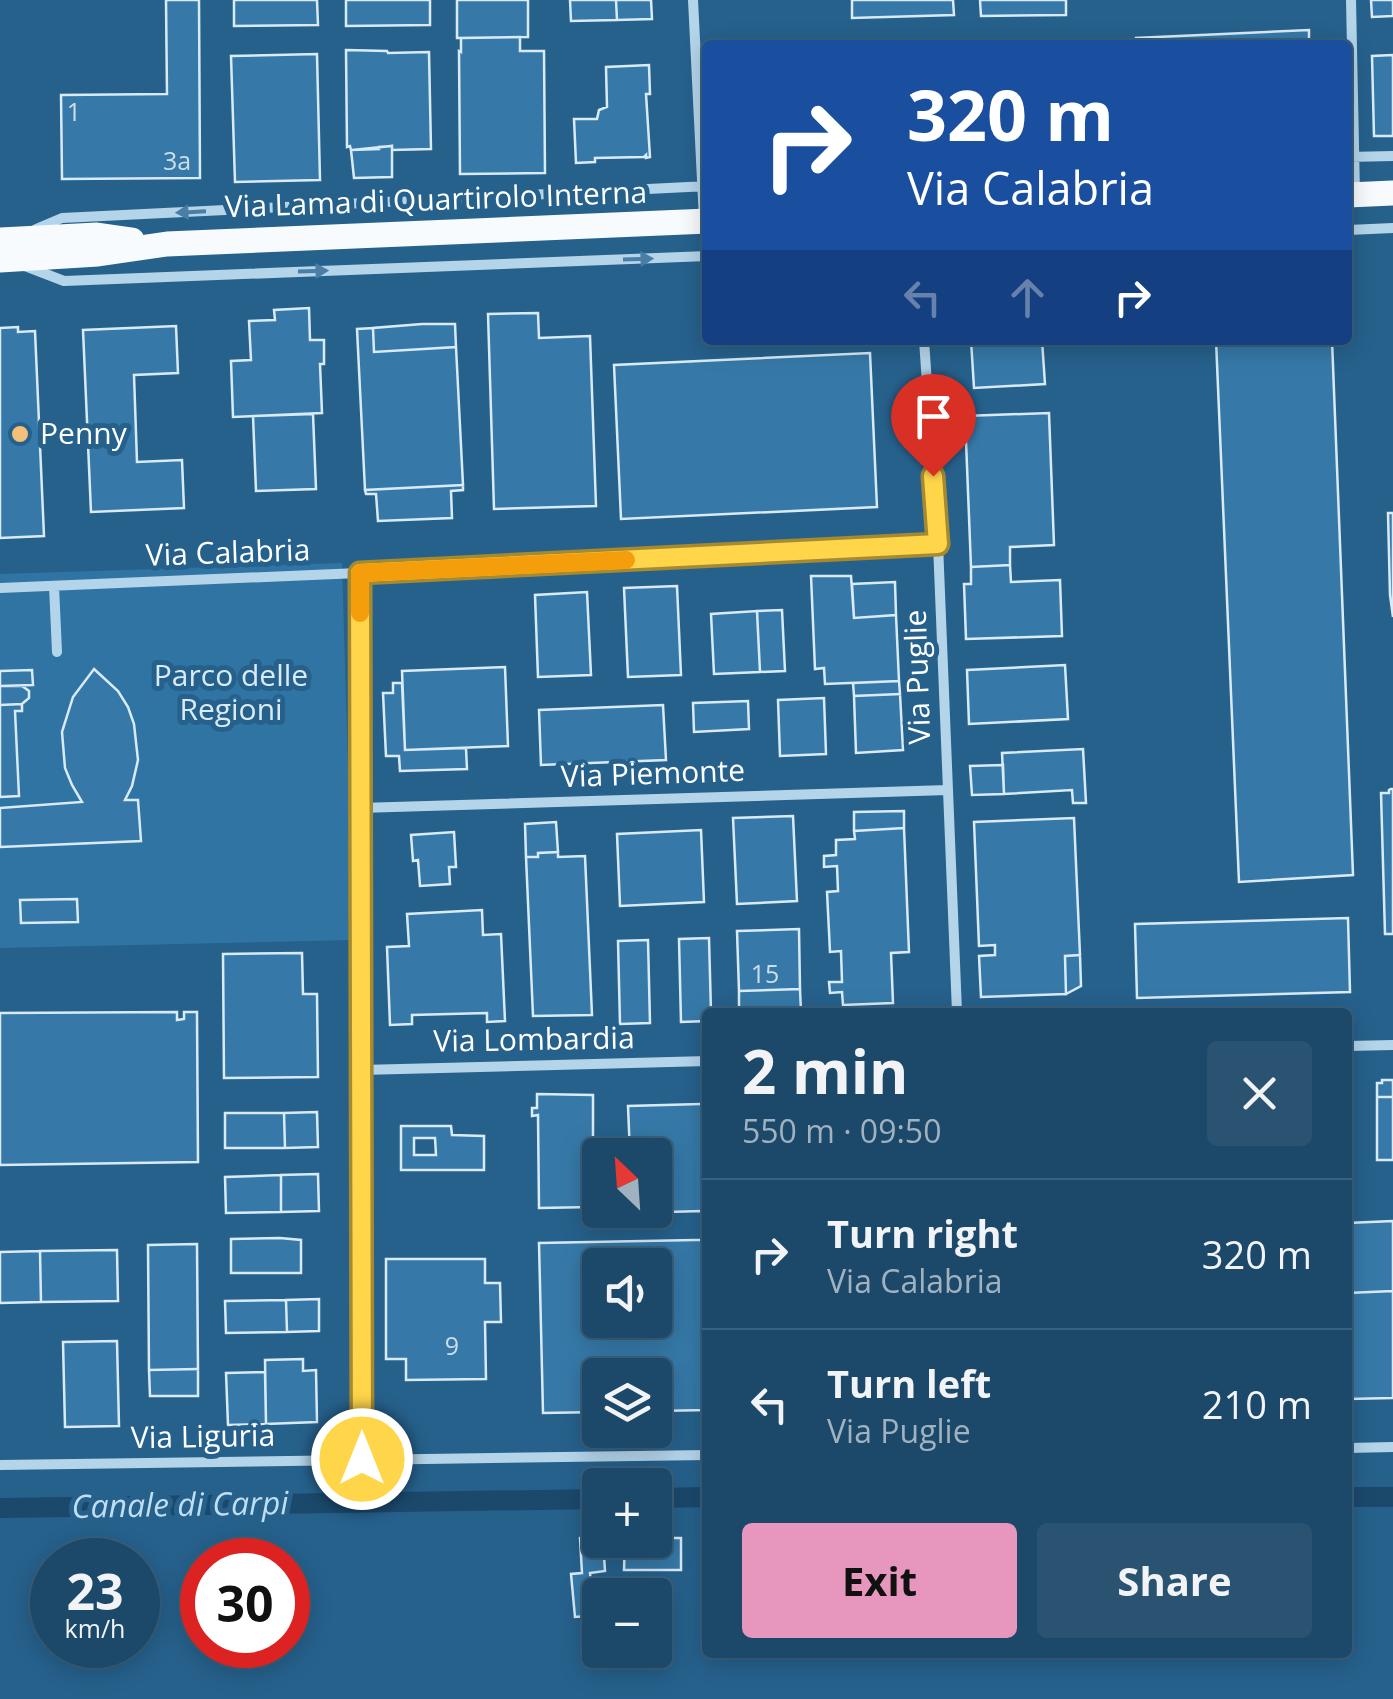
<!DOCTYPE html>
<html lang="en">
<head>
<meta charset="utf-8">
<style>
  body { margin:0; font-family:"Open Sans",sans-serif; background:#295371; color:#f1f3f6; height:100vh; display:flex; flex-direction:column; font-size:38px; white-space:nowrap }
  * { box-sizing:border-box; margin:0 }
  p { font-size:32px; color:#a0b2c0 }
  .icon { flex:none; width:55px; height:55px; fill:none; stroke:currentColor; stroke-width:2; stroke-linecap:round; stroke-linejoin:round }
  .map { position:relative; flex:1; overflow:hidden }
  .drawer { position:absolute; left:702px; top:1008px; width:650px; height:650px; display:flex; flex-direction:column; background:#1c4969; border-radius:10px; box-shadow:0 5px 25px #0003,0 0 0 2px #3a617d }
  .drawer>* { flex:none }
  .hud { position:absolute; left:702px; top:40px; width:650px; height:305px; border-radius:10px; box-shadow:0 5px 25px #0003,0 0 0 2px #3a617d; background:#1a4fa0; color:#fff; overflow:hidden }
  .needle { width:65px; rotate:335deg }
  .buttons { position:absolute; left:582px; top:1138px; display:grid; gap:20px }
  .buttons a { display:grid; place-items:center; width:90px; height:90px; border-radius:10px; background:#1c4969; box-shadow:0 5px 25px #0003,0 0 0 2px #3a617d; font-size:50px }
  .speed { position:absolute; left:30px; top:1538px; display:flex; gap:20px; font-size:50px; font-weight:700; text-align:center }
  .speed>* { display:grid; place-content:center; width:130px; height:130px; border-radius:50%; background:#1c4969; box-shadow:0 5px 25px #0003,0 0 0 2px #3a617d; line-height:1 }
  .speed small { font-size:25px; font-weight:400 }
  .speed .limit { border:15px solid #d22; background:#fff; color:#111 }
  .pin { position:absolute; display:grid; place-items:center; width:85px; height:85px; color:#fff; margin:-102px -42px; border-radius:50% 50% 50% 0; rotate:-45deg; box-shadow:0 0 10px #0007 }
  .pin .icon { rotate:45deg }
  .me { position:absolute; width:110px; margin:-55px; rotate:0deg; stroke-linejoin:round; filter:drop-shadow(0 0 8px #0008) }
  .turn { display:flex; align-items:center; gap:35px; height:210px; padding:0 40px; font-size:45px }
  .turn .icon { width:130px; height:130px; stroke-width:2.5 }
  .turn b { display:block; font-size:70px; line-height:85px }
  .lanes { display:flex; align-items:center; height:95px; padding:0 40px; background:#0003; justify-content:center; gap:50px; direction:ltr }
  .lanes .off { opacity:.35 }
  .round { display:grid; place-items:center; flex:none; width:105px; height:105px; border-radius:10px; background:#295371 }
  .summary { display:flex; align-items:center; justify-content:space-between; height:170px; padding:0 40px }
  h1 { font-size:60px; font-weight:700; line-height:75px }
  .action { display:flex; gap:20px; margin-top:auto; padding:20px 40px }
  .action a { flex:1; height:115px; border-radius:10px; background:#e797bd; color:#111; font-size:40px; font-weight:700; line-height:115px; text-align:center }
  .action a+a { background:#295371; color:#f1f3f6 }
  ul { padding:0; list-style:none }
  li { display:flex; align-items:center; gap:30px; height:150px; padding:0 40px; border-top:2px solid #3a617d }
  li div { flex:1 }
  li b { display:block; font-size:38px }
  li em { font-style:normal }
  .map>svg:first-child { display:block }
  .green { fill:#3074a3 }
  .lines { fill:none; stroke-linecap:round; stroke-linejoin:round }
  .canal { stroke:#1b496c; stroke-width:20 }
  .building { fill:#3679a8; stroke:#d9ebf8; stroke-width:2.5; fill-rule:evenodd }
  .street { stroke:#b4d4ea; stroke-width:10 }
  .primary { stroke:#f8fbfe; stroke-width:25 }
  .oneway { fill:#4a7ea4 }
  .route-casing { stroke:#a68a30; stroke-width:25 }
  .route { stroke:#ffd54a; stroke-width:18 }
  .slow { stroke:#f59e0b; stroke-width:18 }
  .poi-dot { fill:#f3bf79; stroke:#26618c; stroke-width:4 }
  .labels { text-anchor:middle; stroke-width:10; stroke-linejoin:round; paint-order:stroke }
  .number-label { font-size:25px; fill:#cddee9 }
  .street-label { font-size:30px; fill:#fff; stroke:#26618c }
  .poi-label { font-size:30px; fill:#fff; stroke:#26618c; text-anchor:start }
  .park-label { font-size:30px; fill:#d9ebf8; stroke:#26618c }
  .water-label { font-size:32px; font-style:italic; fill:#c0def1; stroke:#26618c }
</style>
</head>
<body>
<div class="map">
<svg width="1393" height="1699" viewBox="0 0 1393 1699">
  <rect width="100%" height="100%" fill="#26618c"/>
  <!-- green -->
  <path class="green" d="M342,563L353,940L0,948V574Z"/>
  <g class="lines">
    <!-- canal -->
    <path class="canal" d="M1348,1497H1393
      M655,1498L708,1497
      M0,1508L600,1499"/>
  </g>
  <!-- building -->
  <path class="building" d="M166,0H199L200,178L62,179L61,95L167,94Z
    M234,0H317L318,25L234,26Z
    M346,0H430V25L346,26Z
    M457,0H528V37L457,38Z
    M570,0H616L617,20L571,21Z
    M616,0H651L652,19L617,20Z
    M852,0H953L954,15L852,18Z
    M980,0H1066V15L981,16Z
    M1371,0H1393V16L1372,17Z
    M1309,30V45H1136V38Z
    M520,37V51H544L545,173L460,174L459,51L461,52V38Z
    M346,50L387,51L388,53L429,52L431,149L392,150V146L379,147V149L351,150L350,146L347,147Z
    M317,54L320,180L235,182L231,56Z
    M1393,55V136H1374L1372,56Z
    M649,65L650,94H646L650,157L646,158V155L644,157L595,158V162L576,163L574,119H597L599,110L607,107L606,67Z
    M392,146V177L354,178L351,150Z
    M309,308L310,340H324V364H320L322,413L233,417L231,361L251,360L249,321L275,320L274,310Z
    M538,313L539,338L590,336L596,506L494,509L488,314Z
    M422,324H455L456,347L374,352L373,328Z
    M176,326L178,373L134,375L137,462L182,460L184,508L91,512L83,330Z
    M18,327V332L35,331L44,536L0,538V328Z
    M373,328L374,352L456,347L463,485L365,490L357,329Z
    M971,340H1042L1045,384L974,388Z
    M1216,340H1332L1353,875L1239,882Z
    M870,353L877,507L621,519L614,365Z
    M1049,413L1054,545L1010,547V565L971,567L965,416Z
    M313,414L316,489L256,491L253,416Z
    M463,485V490L451,491L452,518L378,521L376,494H366L365,490Z
    M1388,513H1393V617L1390,595Z
    M1010,565L1011,582L1060,580L1062,636L966,639L964,584H971V567Z
    M811,576H851L854,618L896,615L899,681L825,684L824,668L815,669Z
    M895,582L896,615L854,618L852,584Z
    M677,586L681,675L628,677L624,588Z
    M587,592L591,675L538,677L535,595Z
    M782,610L785,671L760,672L757,611Z
    M757,611L760,672L714,674L711,614Z
    M1065,665L1068,719L969,724L967,670Z
    M505,667L508,746L405,750L402,671Z
    M94,669L118,691L128,707L134,724L138,760L132,786L125,800H138L141,841L0,847V808L82,802L72,785L65,768L62,732L73,697Z
    M32,670L33,685L0,686V671Z
    M899,681L900,694L854,696L853,683Z
    M393,683H402L405,750L466,748L467,769L400,771L399,756H386L383,693H393Z
    M0,686H22L29,691V698L22,704L0,705Z
    M900,694L903,750L856,753L854,696Z
    M824,698L826,754L780,756L778,700Z
    M748,701L749,729L694,732L693,703Z
    M22,704V711H15L19,796L0,797V705Z
    M663,705L666,760L541,765L539,710Z
    M1083,749L1086,803H1073L1072,790L1004,794L1002,753Z
    M1003,765L1004,794L972,795L970,766Z
    M1391,789H1393V934H1385L1381,793H1389V790Z
    M904,811V828L854,831V812Z
    M793,816L797,901L737,904L733,818Z
    M1074,818L1080,955L1065,956L1066,994L981,997L979,956L995,955V945L979,946L974,822Z
    M556,822L558,852L538,853V857H526L525,824Z
    M904,828L909,952L891,953L893,1003L843,1005L842,992L830,993L829,982H842L841,951L830,952L827,892L838,891L837,866L824,867V856L836,855V840L855,839L854,831Z
    M701,830L704,902L620,906L617,834Z
    M454,832L456,867H449L450,884L420,886L418,860L413,861L411,835Z
    M558,852V857L585,856L592,1015L533,1016L526,857H538V853Z
    M77,899L78,922L21,923L20,900Z
    M482,910L483,935L501,934L505,1021L487,1022V1013L412,1015V1024L390,1025L387,947L409,946L407,914Z
    M1348,918L1350,992L1137,998L1135,924Z
    M799,929L800,989L739,991L737,931Z
    M709,938L711,1012H708V1021L681,1022L679,939Z
    M648,940L650,1023L620,1024L618,941Z
    M302,953L303,994H317L318,1077L224,1078L223,954Z
    M1080,955L1081,986L1066,994L1065,956Z
    M800,989L801,1012H739V991Z
    M177,1012V1020L184,1019V1012H197L198,1162L0,1165V1013Z
    M1382,1080H1393V1097H1377V1083H1382Z
    M537,1094L593,1095V1207L539,1208L538,1115L532,1116V1108H537Z
    M1377,1097H1393V1160H1377Z
    M701,1104H708V1225H702V1211L631,1213V1210H655V1155H630L628,1106Z
    M317,1112L318,1147L285,1148L284,1113Z
    M225,1113H284L285,1148H225Z
    M401,1126H451L452,1135L484,1136V1170H401ZM414,1138H435L436,1155H414Z
    M318,1174L319,1211L281,1212V1175Z
    M281,1175V1212L226,1213L225,1177Z
    M1393,1221V1291L1348,1293V1223Z
    M280,1238L301,1240V1273H231V1239Z
    M695,1240H708V1410L655,1411V1375H600V1412L543,1413L539,1243ZM600,1265H655V1320H600Z
    M197,1244L198,1369L149,1370L148,1245Z
    M117,1250L118,1301L41,1302L40,1251Z
    M40,1251L41,1302L0,1303V1252Z
    M386,1259H485V1283H500L501,1322H485L486,1379L406,1380V1359H386Z
    M1393,1291V1398L1348,1399V1293Z
    M319,1299V1331L287,1332L286,1300Z
    M286,1300L287,1332L226,1333L225,1301Z
    M117,1341L119,1426L65,1427L63,1342Z
    M303,1359V1371L316,1370L317,1422L266,1424L265,1360Z
    M198,1369V1396H150L149,1370Z
    M265,1372L266,1424L228,1425L226,1373Z
    M600,1536V1540H603L605,1571L590,1573L592,1595L608,1594V1595H600V1615L575,1617L571,1574L582,1573L580,1538Z
    M655,1538H681V1570H624L625,1540H655Z"/>
  <g class="lines">
    <!-- street -->
    <path class="street" d="M693,0L704,220
      M1351,0L1355,194
      M1348,157L1393,156
      M36,229L62,218L708,186
      M1348,230L1393,228
      M25,266L64,281L708,256
      M924,340L938,544L957,1012
      M359,573L363,1459
      M54,586L57,652
      M0,588L359,573L938,544
      M360,808L948,790
      M1348,1046L1393,1045
      M361,1070L708,1061
      M1348,1448L1393,1447
      M0,1465L708,1455"/>
    <!-- primary -->
    <path class="primary" d="M1348,195L1393,193
      M0,240L97,235L132,240
      M0,260L98,254L167,244L708,221"/>
  </g>
  <!-- one-way arrows -->
  <defs><path id="oneway-solid" d="M-6-.8H1V-3.2L6.5 0L1 3.2V.8H-6Z" transform="scale(2.5)"/></defs>
  <g class="oneway">
    <use href="#oneway-solid" transform="translate(191 212) rotate(177)"/>
    <use href="#oneway-solid" transform="translate(638 259) rotate(-2)"/>
    <use href="#oneway-solid" transform="translate(313 271) rotate(-2)"/>
  </g>
  <g class="lines">
    <defs>
      <path id="route" d="M362,1459L360,573L938,544L933,476"/>
    </defs>
    <!-- route casing -->
    <use href="#route" class="route-casing"/>
    <!-- route -->
    <use href="#route" class="route"/>
    <!-- slow -->
    <path class="slow" d="M360,613V573L626,560"/>
  </g>
  <!-- markers -->
  <circle class="poi-dot" cx="20" cy="434" r="10"/>
  <g class="labels">
    <!-- number labels -->
    <g class="number-label">
      <text x="74" y="121">1</text>
      <text x="177" y="170">3a</text>
      <text x="765" y="983">15</text>
      <text x="452" y="1355">9</text>
    </g>
    <!-- street labels -->
    <g class="street-label">
      <text transform="translate(436 200) rotate(-2)" y="10">Via Lama di Quartirolo Interna</text>
      <text transform="translate(228 553) rotate(-2)" y="10">Via Calabria</text>
      <text transform="translate(918 677) rotate(-92)" y="10">Via Puglie</text>
      <text transform="translate(653 774) rotate(-2)" y="10">Via Piemonte</text>
      <text transform="translate(534 1040) rotate(-1)" y="10">Via Lombardia</text>
      <text transform="translate(203 1437) rotate(-1)" y="10">Via Liguria</text>
    </g>
    <!-- poi labels -->
    <g class="poi-label">
      <text x="40" y="444">Penny</text>
    </g>
    <!-- park labels -->
    <g class="park-label">
      <text x="231" y="686">Parco delle<tspan x="231" dy="34">Regioni</tspan></text>
    </g>
    <!-- water labels -->
    <g class="water-label">
      <text transform="translate(180 1505) rotate(-1)" y="11">Canale di Carpi</text>
    </g>
  </g>
</svg>
<div class="buttons">
<a><svg class="needle" viewBox="-14 -14 28 28"><path d="M0-13l5 13h-10z" fill="#e53935"/><path d="M0 13l5-13h-10z" fill="#a0b2c0"/></svg></a>
<a><svg class="icon" aria-label="sound" viewBox="0 0 24 24"><path d="M4 9h4l5-4v14l-5-4H4zM17 9q2 3 0 6"/></svg></a>
<a><svg class="icon" aria-label="layers" viewBox="0 0 24 24"><path d="M12 4l9 5-9 5-9-5zM3 14l9 5 9-5"/></svg></a>
<a>+</a>
<a>−</a>
</div>
<div class="speed"><div>23<small>km/h</small></div><div class="limit">30</div></div>
<div class="pin" style="left:933px;top:476px;background:#d93025"><svg class="icon" aria-label="arrive" viewBox="0 0 24 24"><path d="M6 21V4h12l-3 4 3 4H6"/></svg></div>
<svg class="me" style="left:362px;top:1459px" viewBox="-20 -20 40 40"><circle r="17" fill="#ffd54a" stroke="#fff" stroke-width="3"/><path d="M0-11L8 9 0 5-8 9z" fill="#fff"/></svg>
<div class="hud">
<div class="turn"><svg class="icon" aria-label="right" viewBox="0 0 24 24"><path d="M7 20v-9h11M14 6l5 5-5 5"/></svg><div><b>320 m</b>Via Calabria</div></div>
<div class="lanes"><svg class="icon off" aria-label="left" viewBox="0 0 24 24"><path d="M17 20v-9H6M10 6l-5 5 5 5"/></svg><svg class="icon off" aria-label="ahead" viewBox="0 0 24 24"><path d="M12 20V5M6 11l6-6 6 6"/></svg><svg class="icon" aria-label="right" viewBox="0 0 24 24"><path d="M7 20v-9h11M14 6l5 5-5 5"/></svg></div>
</div>
<section class="drawer">
<div class="summary"><div><h1>2 min</h1><p>550 m · 09:50</p></div><a class="round"><svg class="icon" aria-label="close" viewBox="0 0 24 24"><path d="M6 6l12 12M18 6L6 18"/></svg></a></div>
<ul>
<li><svg class="icon" aria-label="right" viewBox="0 0 24 24"><path d="M7 20v-9h11M14 6l5 5-5 5"/></svg><div><b>Turn right</b><p>Via Calabria</p></div><em>320 m</em></li>
<li><svg class="icon" aria-label="left" viewBox="0 0 24 24"><path d="M17 20v-9H6M10 6l-5 5 5 5"/></svg><div><b>Turn left</b><p>Via Puglie</p></div><em>210 m</em></li>
</ul>
<div class="action"><a>Exit</a><a>Share</a></div>
</section>
</div>
</body>
</html>
